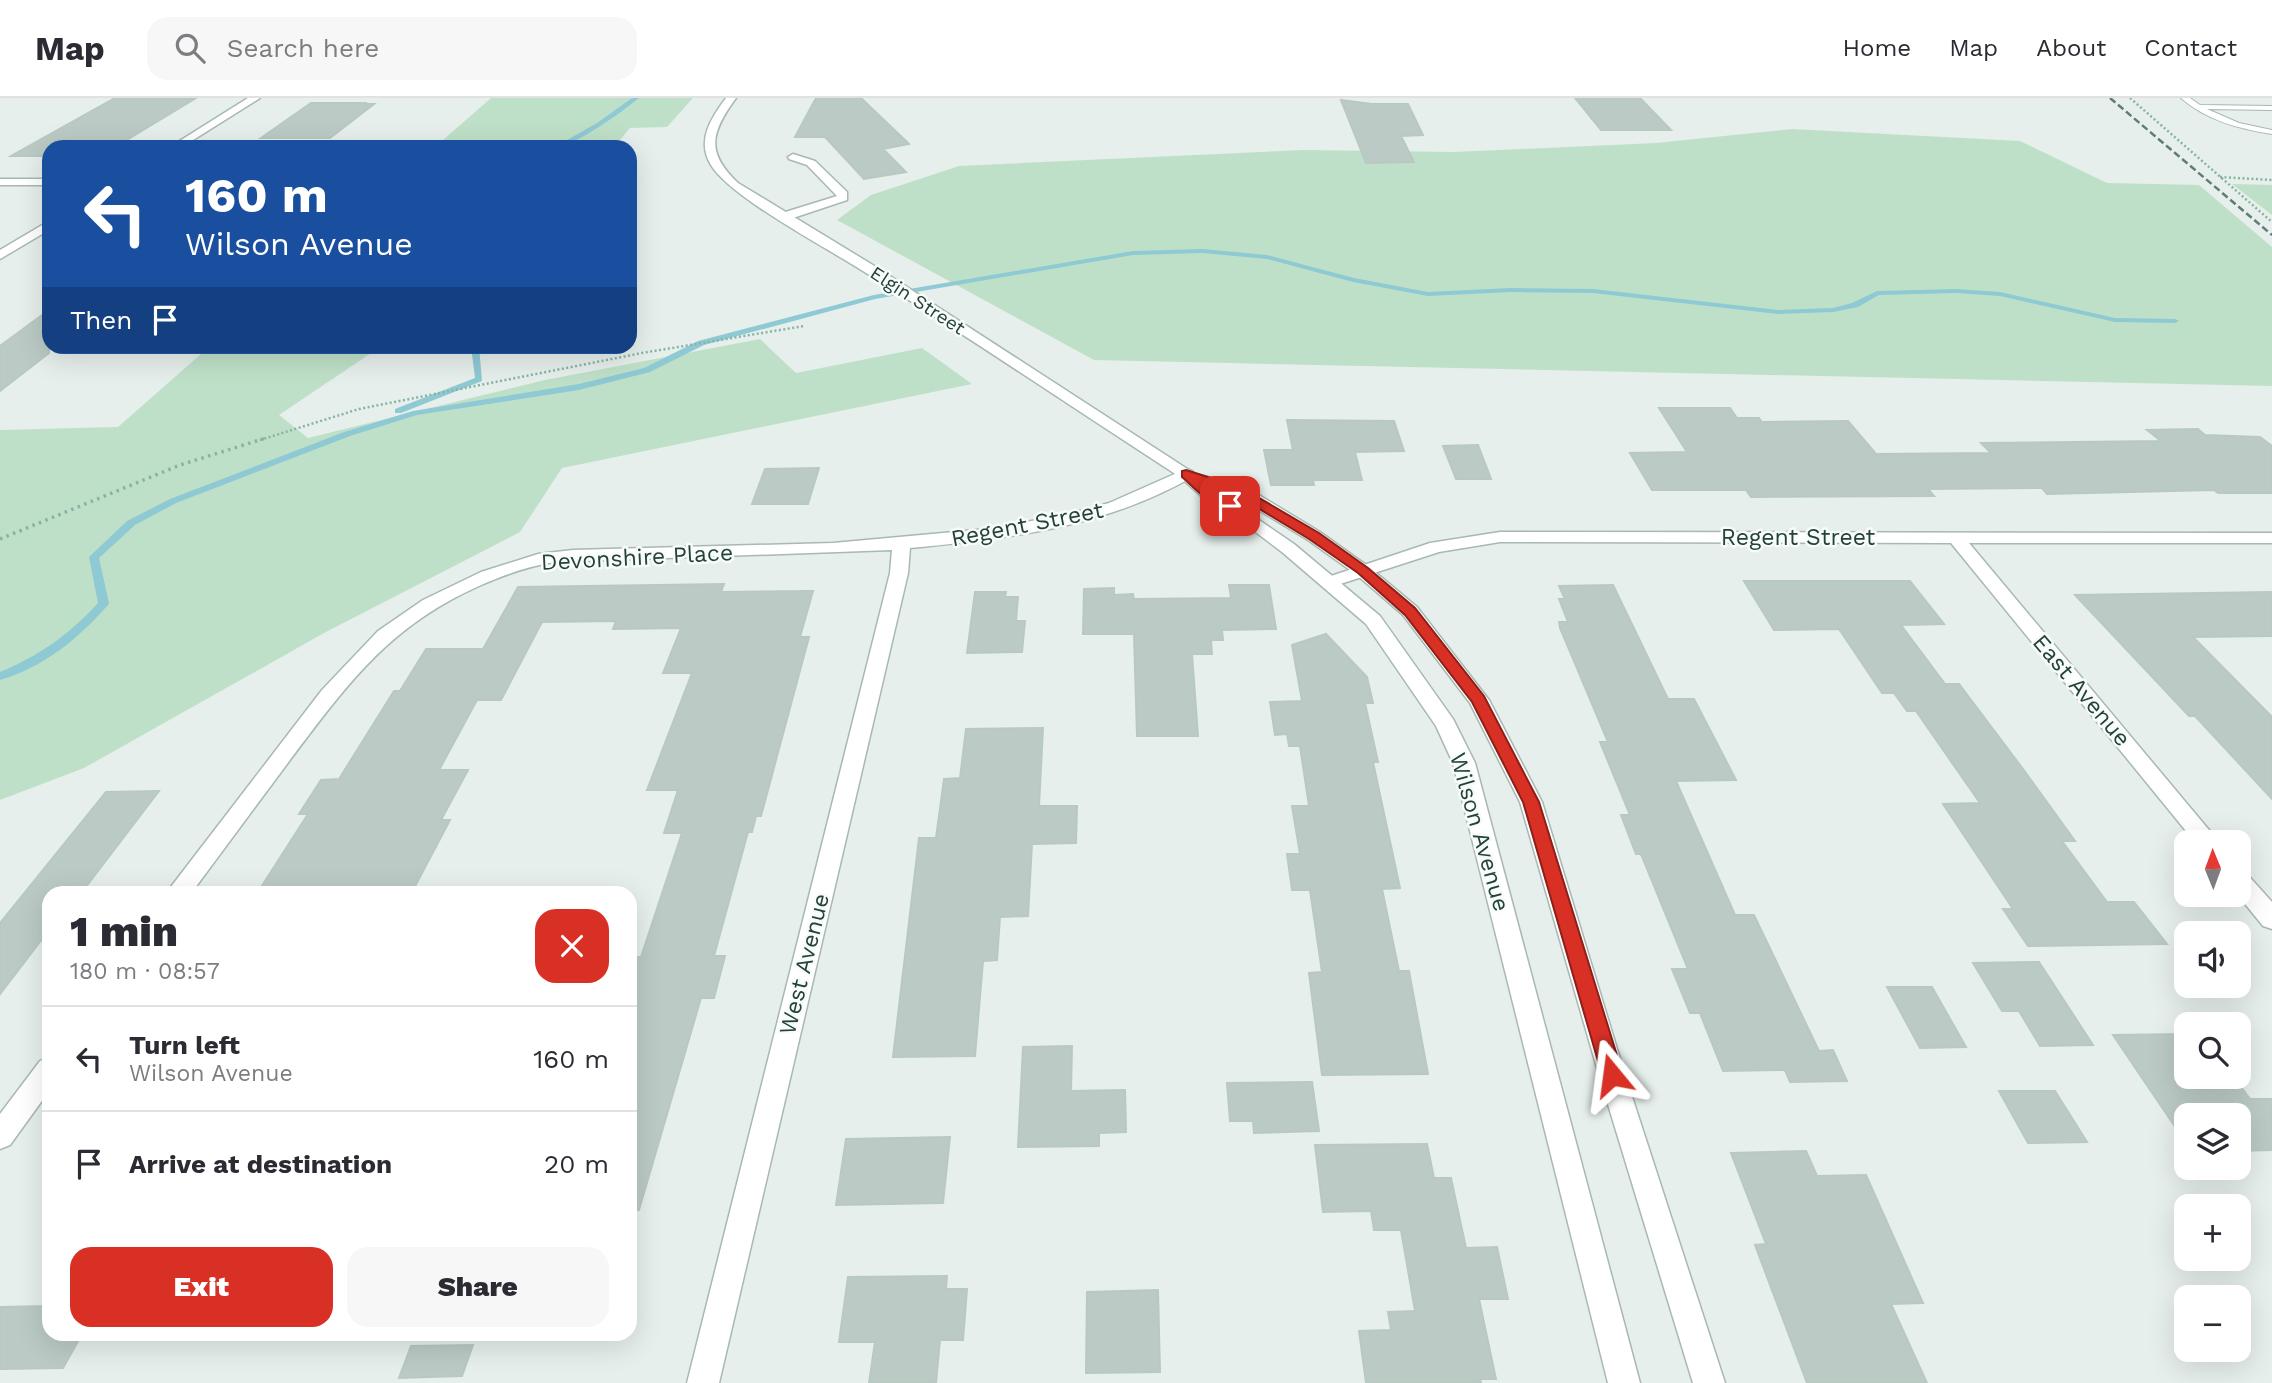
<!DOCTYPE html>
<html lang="en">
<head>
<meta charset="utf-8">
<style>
  body { margin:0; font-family:"Work Sans",sans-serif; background:#f7f7f7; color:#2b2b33; height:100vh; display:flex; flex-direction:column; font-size:26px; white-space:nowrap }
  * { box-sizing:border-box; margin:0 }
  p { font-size:23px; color:#7c7c81 }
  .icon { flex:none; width:38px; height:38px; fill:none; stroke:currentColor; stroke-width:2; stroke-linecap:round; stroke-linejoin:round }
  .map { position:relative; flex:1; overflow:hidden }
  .drawer { position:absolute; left:42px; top:788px; width:595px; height:455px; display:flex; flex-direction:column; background:#fff; border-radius:21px; box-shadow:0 7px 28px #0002 }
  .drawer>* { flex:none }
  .banner { position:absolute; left:42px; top:42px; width:595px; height:214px; border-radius:21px; box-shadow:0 7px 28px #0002; background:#1a4fa0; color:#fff; overflow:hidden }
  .needle { width:46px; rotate:359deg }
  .fabs { position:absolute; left:2174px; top:732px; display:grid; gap:14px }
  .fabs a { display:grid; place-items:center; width:77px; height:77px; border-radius:14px; background:#fff; box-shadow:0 7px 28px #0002; font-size:35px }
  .pin { position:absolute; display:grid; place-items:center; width:60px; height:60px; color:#fff; margin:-30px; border-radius:14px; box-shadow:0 4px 10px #0006 }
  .me { position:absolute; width:77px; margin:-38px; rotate:344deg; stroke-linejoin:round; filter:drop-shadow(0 0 5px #0008) }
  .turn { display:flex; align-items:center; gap:24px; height:147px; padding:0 28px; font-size:32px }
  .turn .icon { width:91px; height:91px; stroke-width:2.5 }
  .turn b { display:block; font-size:49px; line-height:60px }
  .then { display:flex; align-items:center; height:66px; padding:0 28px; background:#0003; gap:14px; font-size:26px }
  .round { display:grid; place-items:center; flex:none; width:74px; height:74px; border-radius:21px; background:#f7f7f7 }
  .summary { display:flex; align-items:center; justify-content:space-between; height:119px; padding:0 28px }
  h1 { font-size:42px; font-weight:800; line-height:52px }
  .action { display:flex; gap:14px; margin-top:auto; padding:14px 28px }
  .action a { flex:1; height:80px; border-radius:21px; background:#d93025; color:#fff; font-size:28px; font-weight:800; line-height:80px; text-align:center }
  .action a+a { background:#f7f7f7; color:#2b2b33 }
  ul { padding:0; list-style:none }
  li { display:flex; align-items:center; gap:21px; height:105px; padding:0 28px; border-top:2px solid #e1e1e2 }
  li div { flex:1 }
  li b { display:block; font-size:26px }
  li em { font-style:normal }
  header { display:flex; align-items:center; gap:42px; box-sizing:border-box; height:98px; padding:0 35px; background:#fff; border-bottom:2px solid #e1e1e2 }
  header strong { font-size:33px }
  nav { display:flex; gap:38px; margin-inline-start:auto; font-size:24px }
  .search { width:490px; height:63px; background:#f7f7f7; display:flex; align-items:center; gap:18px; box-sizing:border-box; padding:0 24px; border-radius:21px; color:#7c7c81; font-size:26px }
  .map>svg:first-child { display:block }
  .green { fill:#bfe0c8 }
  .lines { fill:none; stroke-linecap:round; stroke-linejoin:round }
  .stream { fill:#8ec9d4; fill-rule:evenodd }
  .building { fill:#bbcac4; stroke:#b8c9c2; stroke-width:2 }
  .service-casing { stroke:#a8b8b2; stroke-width:2 }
  .minor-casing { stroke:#a8b8b2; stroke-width:3 }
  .tertiary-casing { stroke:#a8b8b2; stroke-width:3 }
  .path-far1 { stroke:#86b3a5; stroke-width:2.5; stroke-dasharray:2 2.5; stroke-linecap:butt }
  .path { stroke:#86b3a5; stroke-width:3.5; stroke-dasharray:2.5 4.5; stroke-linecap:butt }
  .service { fill:#fff; fill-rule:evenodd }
  .minor { fill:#fff; fill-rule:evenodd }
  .tertiary { fill:#fff; fill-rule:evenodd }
  .rail { stroke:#5f7d75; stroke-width:2.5; stroke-dasharray:7 3.5; stroke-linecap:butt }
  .route { fill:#d93025; stroke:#8d1f18; stroke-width:2 }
  .labels { text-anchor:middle; stroke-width:5; stroke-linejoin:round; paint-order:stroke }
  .far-street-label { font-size:19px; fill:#24423a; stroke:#f7fbf9 }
  .street-label { font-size:23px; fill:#24423a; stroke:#f7fbf9 }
</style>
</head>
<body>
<header>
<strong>Map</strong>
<div class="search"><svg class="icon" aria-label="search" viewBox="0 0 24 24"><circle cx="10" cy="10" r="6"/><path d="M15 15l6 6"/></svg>Search here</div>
<nav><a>Home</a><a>Map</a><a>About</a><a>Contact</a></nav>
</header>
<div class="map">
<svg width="2272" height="1285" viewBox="0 0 2272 1285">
  <rect width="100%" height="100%" fill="#e6efeb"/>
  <!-- green -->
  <path class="green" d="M491,0H693L667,29L630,30L614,49H435Z
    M1792,31L2020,43L2107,85L2199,87L2272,149V288L1094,262L837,122L871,97L959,68L1304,52L1454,54L1656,45Z
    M2232,86L2272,87V117Z
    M760,241L796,275L922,250L972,286L562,370L520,434L324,535L84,670L0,702V332L118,329L209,249H380L279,317L308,340L545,282Z"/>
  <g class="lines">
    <!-- stream -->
    <path class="stream" d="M632,0H639C623,13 574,49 555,49L597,25Z
      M1203,151L1267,157L1354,180L1428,194L1511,190L1593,191L1778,212L1833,210L1852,205L1877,193L1956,191L2000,194L2115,220L2175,221L2179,223L2175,225L2115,224L2000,198L1956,195L1879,197L1858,209L1833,214L1778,216L1593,195L1511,194L1428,198L1353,184L1267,161L1203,155L1133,157L875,201L704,247L650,274L579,292L417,317L350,338L176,405L135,427L99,460L109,505L108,507C78,541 44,569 0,582V574C39,558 70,536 98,505L89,459L127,423L170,401L344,334L413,313L579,286L644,270L698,243L874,197L1133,153Z
      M471,248H479L482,283L401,315H395V311L475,280Z"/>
  </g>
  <!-- building -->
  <path class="building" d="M115,0H196L115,49H49V58H11Z
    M816,0H861L909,46L883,51L906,74L864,81L825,39H795Z
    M1575,0H1640L1671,32H1601Z
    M1341,2L1372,6H1408L1423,37L1401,38L1414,64L1366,65Z
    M311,5H367L365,6H374L330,40H261Z
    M49,212V255L0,293V248Z
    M1659,310H1730L1737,320H1759L1762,324L1848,323L1876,356L1991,355L1981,345L2161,343L2147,332L2198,331L2205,337L2260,339L2272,348V395H2218L2214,392L2047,396L2042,390L1928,391L1934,398L1751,399L1746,392H1652L1630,355L1687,354Z
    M1287,322L1394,323L1404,353L1355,354L1362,382H1313L1314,387H1271L1264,352H1293Z
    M1478,347L1491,381H1456L1443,348Z
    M819,370L808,406H752L765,371Z
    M1744,483H1910L1944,526L1901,527L1945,586H1959L2023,671L2075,743H2062L2107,804H2134L2167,846L2028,848L2003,811H2013L1943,706L1980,705L1916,613H1907L1894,595H1882L1839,531L1774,532Z
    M724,486L721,494L813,493L800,539H809L761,718H756L752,734H748L714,858H725L714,900H701L639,1112L630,1111V859H641L682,735H664L678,692H647L692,575H663L681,530L613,531L616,523L542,524L501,602H477L439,672H468L441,722H450L412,794H258L308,716H299L321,682L339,681L394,593H400L426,551H483L518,489Z
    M1229,487H1269L1276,531L1222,532L1223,542H1211L1212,556H1192L1198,638H1137L1134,536H1083L1084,491L1114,490V497L1133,496L1134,501L1231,500Z
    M1613,487L1668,601H1694L1736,682L1676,683L1735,817H1754L1819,953L1833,952L1847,983L1790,984L1785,972L1723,973L1700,915H1690L1672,871H1688L1641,756H1636L1621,717H1630L1600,644H1608L1560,530L1559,524H1568L1559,501H1565L1559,488Z
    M975,494H1006L1005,499H1018L1016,523H1025L1022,554L967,555Z
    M2272,494V538L2193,539L2272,619V701L2195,618H2189L2075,497Z
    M1326,536L1367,579L1373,605H1365L1378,664H1373L1400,790L1382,791L1399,873H1409L1428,976L1322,977L1309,875L1322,874L1310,792H1292L1287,756H1300L1292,708H1309L1300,648H1289L1287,636L1275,637L1270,604L1302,603L1292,547Z
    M1043,630L1039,708H1077L1076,745L1032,746L1028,818L1000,819L997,862L983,863L975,958L893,959L919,740H936L944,681L960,680L966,631Z
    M159,693L82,794H49V832L0,896V825L106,694Z
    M2039,864L2093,947L2040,948L2019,913H2002L1973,865Z
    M1887,889H1932L1966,949L1920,950Z
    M2186,936V978H2233L2250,1001H2272V1052L2238,1053V1017H2186V1045L2113,937Z
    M1072,948L1071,993L1125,992L1126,1034L1099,1035V1048L1018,1049L1023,949Z
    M1312,984L1319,1033L1254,1035L1253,1023H1230L1227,985Z
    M1999,993H2055L2087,1044L2028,1045Z
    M950,1039L943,1105L836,1107L846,1041Z
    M1427,1046L1434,1080H1451L1466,1150L1497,1149L1508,1201H1479L1496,1281H1480L1481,1285H1366L1359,1233L1391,1232L1388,1214L1415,1213L1401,1132H1374L1371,1113L1323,1114L1315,1047Z
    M1806,1053L1817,1078L1866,1077L1923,1205L1891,1206L1927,1285H1807L1755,1147L1766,1146L1731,1055Z
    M947,1178L946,1191H967L963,1242H940L936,1285H869L875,1244H839L848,1179Z
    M1158,1192L1160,1274L1086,1275L1087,1194Z
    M49,1208V1236H82L63,1270L0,1271V1209Z
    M473,1247L462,1278L399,1280L411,1248Z"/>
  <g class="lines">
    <defs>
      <path id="service" d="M2181,0H2190L2200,7L2272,8V12L2207,11L2239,25L2272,32V36C2239,31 2206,22 2181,0Z"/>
      <path id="minor" d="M248,0H260L182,49H170Z
        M793,56L815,63L847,94V102L787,122H779V116L837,98L807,67L789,61L788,59Z
        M0,81H49V87H0Z
        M49,123V132L0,161V152Z
        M1186,371L1192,373L1194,376L1192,379C1106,429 1007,441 910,450L908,475L719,1285H687L890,475L892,452L555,464C528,468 504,477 479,488C387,529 346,588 287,666C255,709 223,752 192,794H167L322,592L378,533L423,502L481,474L538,456L573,452L833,445L987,431L1065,417L1109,405Z
        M1500,434L2272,435V445H1969L2219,744H2195L1951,445L1500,444L1439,454L1331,489L1322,484L1325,480L1430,445Z
        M2238,772L2246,775L2272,804V831L2263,828L2237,796Z
        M49,959V993L10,1047L0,1051V1016L40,963Z"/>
      <path id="tertiary" d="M726,0H736C711,34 705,54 738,85L876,169L1195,376L1244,388L1320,434L1369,469L1417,509L1489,602L1542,704L1625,977L1725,1285H1693L1599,977L1520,704L1470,605L1403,517L1357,477L1308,442L1232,396L1211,389L1294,446L1380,518L1453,621L1475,665L1640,1285H1608L1453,665L1436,628L1366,526L1282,454L1245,426L1202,399L1180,379C1075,311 970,240 863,173C827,150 730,99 711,67C696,43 711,20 726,0Z"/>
    </defs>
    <!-- service casing -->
    <use href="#service" class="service-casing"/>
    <!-- minor casing -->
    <use href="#minor" class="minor-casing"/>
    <!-- tertiary casing -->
    <use href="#tertiary" class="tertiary-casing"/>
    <!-- path-far1 -->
    <path class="path-far1" d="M2130,0L2272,124
      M2220,79L2272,82
      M260,342L359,311L642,255L804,228"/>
    <!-- path -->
    <path class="path" d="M0,441L180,367L266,340"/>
    <!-- service -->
    <use href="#service" class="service"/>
    <!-- minor -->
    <use href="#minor" class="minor"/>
    <!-- tertiary -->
    <use href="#tertiary" class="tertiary"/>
    <!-- rail -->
    <path class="rail" d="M2110,0L2272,137"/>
  </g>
  <!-- route -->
  <path class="route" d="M1186,372L1242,390L1319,435L1368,470L1415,510L1484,598L1539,704L1623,977L1620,984L1612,986L1605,984L1602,977L1523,704L1472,604L1405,517L1358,475L1309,441L1233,395L1205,386L1236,408L1234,411C1215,414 1195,390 1182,379V373Z"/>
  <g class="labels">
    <!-- far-street labels -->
    <g class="far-street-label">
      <text transform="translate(918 202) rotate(33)" y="7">Elgin Street</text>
    </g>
    <!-- street labels -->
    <g class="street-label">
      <text transform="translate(1027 426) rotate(-11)" y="8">Regent Street</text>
      <text x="1798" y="447">Regent Street</text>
      <text transform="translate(637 459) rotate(-3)" y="8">Devonshire Place</text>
      <text transform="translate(2082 592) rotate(50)" y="8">East Avenue</text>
      <text transform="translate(1480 734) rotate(74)" y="8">Wilson Avenue</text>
      <text transform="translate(804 866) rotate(-76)" y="8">West Avenue</text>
    </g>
  </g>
</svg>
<div class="fabs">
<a><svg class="needle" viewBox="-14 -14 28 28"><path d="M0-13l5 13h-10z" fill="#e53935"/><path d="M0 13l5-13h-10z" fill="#7c7c81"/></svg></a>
<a><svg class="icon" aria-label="sound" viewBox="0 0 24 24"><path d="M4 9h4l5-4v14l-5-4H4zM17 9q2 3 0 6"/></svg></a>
<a><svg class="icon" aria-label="search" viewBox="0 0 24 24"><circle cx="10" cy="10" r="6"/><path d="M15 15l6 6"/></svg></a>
<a><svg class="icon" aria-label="layers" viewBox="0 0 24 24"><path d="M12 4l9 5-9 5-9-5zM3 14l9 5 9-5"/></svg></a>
<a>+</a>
<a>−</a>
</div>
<div class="pin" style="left:1230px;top:408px;background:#d93025"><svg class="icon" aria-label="arrive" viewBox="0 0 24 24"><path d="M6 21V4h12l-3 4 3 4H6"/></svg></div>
<svg class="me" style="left:1612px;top:977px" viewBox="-20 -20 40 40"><path d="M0-17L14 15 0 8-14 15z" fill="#d93025" stroke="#fff" stroke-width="4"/></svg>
<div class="banner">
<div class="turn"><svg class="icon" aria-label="left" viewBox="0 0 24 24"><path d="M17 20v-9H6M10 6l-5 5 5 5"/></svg><div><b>160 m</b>Wilson Avenue</div></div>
<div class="then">Then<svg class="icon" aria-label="arrive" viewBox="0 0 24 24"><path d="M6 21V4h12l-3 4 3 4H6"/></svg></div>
</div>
<section class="drawer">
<div class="summary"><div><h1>1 min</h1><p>180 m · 08:57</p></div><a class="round" style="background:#d93025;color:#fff"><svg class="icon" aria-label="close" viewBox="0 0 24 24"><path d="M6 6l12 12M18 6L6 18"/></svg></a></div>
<ul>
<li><svg class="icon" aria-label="left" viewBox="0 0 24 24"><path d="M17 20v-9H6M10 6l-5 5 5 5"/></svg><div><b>Turn left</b><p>Wilson Avenue</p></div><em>160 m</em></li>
<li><svg class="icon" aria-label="arrive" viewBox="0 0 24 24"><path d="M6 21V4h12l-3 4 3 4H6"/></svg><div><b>Arrive at destination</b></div><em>20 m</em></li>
</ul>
<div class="action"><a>Exit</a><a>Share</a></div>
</section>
</div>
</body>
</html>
